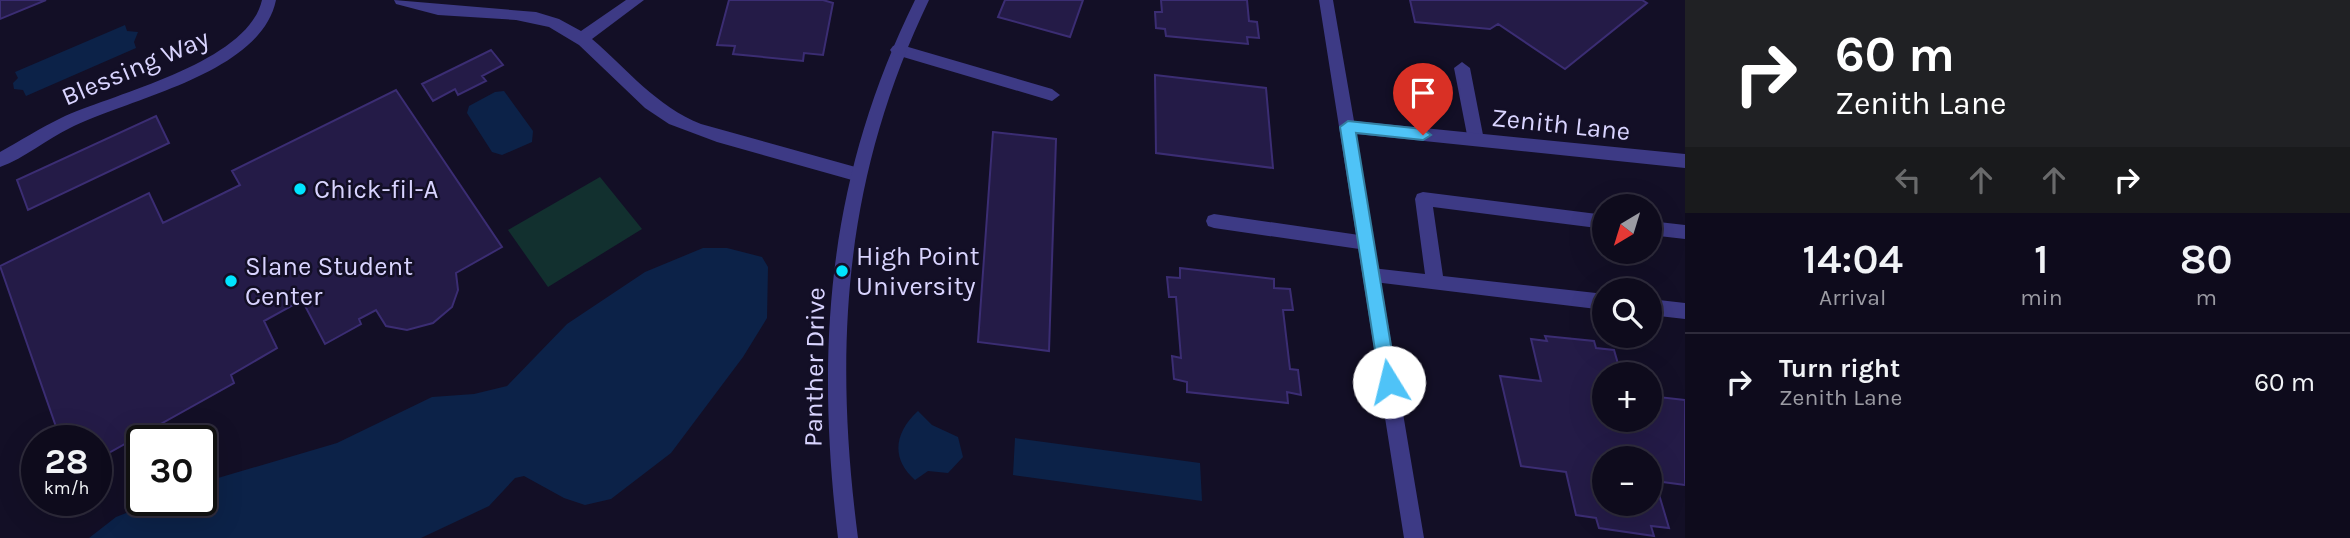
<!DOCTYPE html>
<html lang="en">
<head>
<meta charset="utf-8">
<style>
  body { margin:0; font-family:Karla,sans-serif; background:#1c1929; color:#f1f3f6; height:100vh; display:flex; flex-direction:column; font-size:26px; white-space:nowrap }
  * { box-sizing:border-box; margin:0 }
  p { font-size:23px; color:#9b9ba3 }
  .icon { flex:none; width:38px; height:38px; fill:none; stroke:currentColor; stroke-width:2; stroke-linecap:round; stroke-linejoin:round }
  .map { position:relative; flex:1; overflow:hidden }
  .drawer { display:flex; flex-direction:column; background:#0e0b1c; width:665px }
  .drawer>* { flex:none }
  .top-card { background:#202124; color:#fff; overflow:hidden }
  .needle { width:46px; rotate:218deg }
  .controls { position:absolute; left:1592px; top:194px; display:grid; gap:14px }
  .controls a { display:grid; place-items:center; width:70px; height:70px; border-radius:50%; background:#0e0b1c; box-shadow:0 7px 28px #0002,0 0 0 2px #2e2b3b; font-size:35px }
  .speed { position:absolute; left:21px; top:425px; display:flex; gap:14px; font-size:35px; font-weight:700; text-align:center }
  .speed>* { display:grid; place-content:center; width:91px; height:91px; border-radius:50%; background:#0e0b1c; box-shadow:0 7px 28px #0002,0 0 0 2px #2e2b3b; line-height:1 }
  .speed small { font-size:18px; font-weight:400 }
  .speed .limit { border:4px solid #111; border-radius:10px; background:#fff; color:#111 }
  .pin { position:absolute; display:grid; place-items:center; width:60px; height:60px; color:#fff; margin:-72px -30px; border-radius:50% 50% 50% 0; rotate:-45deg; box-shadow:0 0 7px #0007 }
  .pin .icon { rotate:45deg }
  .me { position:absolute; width:77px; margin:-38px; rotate:351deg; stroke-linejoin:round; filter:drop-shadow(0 0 5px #0008) }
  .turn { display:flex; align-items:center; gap:24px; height:147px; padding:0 35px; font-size:32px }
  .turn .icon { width:91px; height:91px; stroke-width:2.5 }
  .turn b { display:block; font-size:49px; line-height:60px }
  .lanes { display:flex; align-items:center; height:66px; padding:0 35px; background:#0003; justify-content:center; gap:35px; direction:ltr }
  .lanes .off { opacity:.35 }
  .eta { display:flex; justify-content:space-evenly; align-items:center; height:119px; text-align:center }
  .eta b { font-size:42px; font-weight:600; line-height:49px }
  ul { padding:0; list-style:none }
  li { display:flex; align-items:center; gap:21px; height:98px; padding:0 35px; border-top:2px solid #2e2b3b }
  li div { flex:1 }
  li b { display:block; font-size:26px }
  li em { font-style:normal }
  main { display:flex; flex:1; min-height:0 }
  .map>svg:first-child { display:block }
  .green { fill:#12302f }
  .water { fill:#0c2248 }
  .building { fill:#241b47; stroke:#3b2d73; stroke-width:2; fill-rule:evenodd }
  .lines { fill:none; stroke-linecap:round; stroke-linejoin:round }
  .lane { fill:#3d3a85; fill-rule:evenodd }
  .street { fill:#3d3a85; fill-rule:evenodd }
  .route { fill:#4fc3f7; stroke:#337fa1; stroke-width:2 }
  .poi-dot { fill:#00e5ff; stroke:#130f26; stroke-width:2.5 }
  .labels { text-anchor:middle; stroke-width:5; stroke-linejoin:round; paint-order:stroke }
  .street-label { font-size:26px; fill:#d9d4ff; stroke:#130f26 }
  .poi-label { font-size:26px; fill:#d9d4ff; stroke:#130f26; text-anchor:start }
</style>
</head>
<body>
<main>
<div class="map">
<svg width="1685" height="538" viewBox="0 0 1685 538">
  <rect width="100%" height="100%" fill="#130f26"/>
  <!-- green -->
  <path class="green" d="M600,177L642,229L548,287L508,230Z"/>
  <!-- water -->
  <path class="water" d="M125,25L127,31L138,32L134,42L136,48L26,96L23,90L14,89L13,83L18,78L15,72Z
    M504,91L533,131L532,142L502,155L492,152L467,113L469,106L495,92Z
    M703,248H727L762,257L768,267L767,318L743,357L671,453L611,499L585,505L564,498L524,476L515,478L489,506L421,538H89L116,517L157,501L201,500V483L337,443L432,397L474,394L507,386L567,324L645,272Z
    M918,411L932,425L958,437L963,457L948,473L928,471L915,480C890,458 895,432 918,411Z
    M1015,438L1200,463L1202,501L1013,475Z"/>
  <!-- building -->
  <path class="building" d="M0,0H46L0,19Z
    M729,0H823L833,3L823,55L804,53L803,61L733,54L735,46L717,45Z
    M1005,0H1083L1070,37L998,17Z
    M1161,0H1247L1249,21L1257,22L1259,38L1247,37L1248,44L1166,36L1165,29L1156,28L1155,12H1162Z
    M1410,0H1642L1647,3L1565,69L1498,24L1490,29L1415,22Z
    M491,50L503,65L482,76L486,81L458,95L455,89L433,101L422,84Z
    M1155,75L1266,88L1273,168L1156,153Z
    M396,90L502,247L456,273L458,290L452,307L433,323L407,330L386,326L376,310L359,319L361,324L325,344L302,300L264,321L277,348L231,375L234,383L96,460V441H61L0,266L149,193L163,223L240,185L232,171Z
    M156,116L169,143L28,210L17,180Z
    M993,132L1056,139L1049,351L978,342Z
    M1180,268L1274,279V288L1290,289L1293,310H1283L1290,369L1298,370L1301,395L1287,392L1288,403L1187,392V382L1174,379L1172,356L1181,358L1176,297H1169L1167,277L1180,278Z
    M1545,336L1594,341L1596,348L1614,350L1621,374H1605V420H1650V396L1685,400V485L1655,481L1669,528L1651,526L1654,536L1599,528L1596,518L1576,515L1566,472L1521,466L1500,376L1541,381L1531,339L1547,341ZM1605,458H1650V504H1605Z"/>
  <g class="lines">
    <!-- lane -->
    <path class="lane" d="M262,0H276C261,74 130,98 70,128C47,139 25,158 0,167V152C20,141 40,128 61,118C115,93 248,63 262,0Z
      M394,0L536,12L559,19L581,31L626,0H644L592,39C628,70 656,106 701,124L859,168L867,175L859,182L717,142L669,124L645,108L579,45L549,27L516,20L438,15L396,4Z
      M898,44L1052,89L1060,95L1052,101L893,54L890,50L893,46Z
      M1462,62L1470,68L1484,140L1476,146L1468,140L1454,68Z
      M1423,192L1605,215V229L1433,207L1443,276L1605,294V310L1366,281L1363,276L1366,271L1372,268L1425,274L1415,199L1417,194Z
      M1214,214L1366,236L1372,238L1375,243L1372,248L1366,250L1214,228L1208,226L1206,221L1208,216Z
      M1650,221L1685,225V239L1650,235Z
      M1650,299L1685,303V319L1650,315Z"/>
    <!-- street -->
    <path class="street" d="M915,0H929C844,177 833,345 858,538H838C815,345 828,177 915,0Z
      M1319,0H1333L1354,121L1685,154V168L1356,134L1424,538H1404Z"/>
  </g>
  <!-- route -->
  <path class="route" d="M1348,121L1423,129L1431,135L1423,140L1356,133L1397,382L1389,390L1380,382L1340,127Z"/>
  <!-- markers -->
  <g class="poi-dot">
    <circle cx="300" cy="189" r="7"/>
    <circle cx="842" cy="271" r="7"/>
    <circle cx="231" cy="281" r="7"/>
  </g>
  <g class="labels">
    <!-- street labels -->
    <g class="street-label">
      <text transform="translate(135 67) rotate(-23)" y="9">Blessing Way</text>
      <text transform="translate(1561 124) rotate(6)" y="9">Zenith Lane</text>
      <text transform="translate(814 367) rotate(-89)" y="9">Panther Drive</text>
    </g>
    <!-- poi labels -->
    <g class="poi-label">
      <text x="314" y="198">Chick-fil-A</text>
      <text x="856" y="265">High Point<tspan x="856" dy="30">University</tspan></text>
      <text x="245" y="275">Slane Student<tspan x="245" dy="30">Center</tspan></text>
    </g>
  </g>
</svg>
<div class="controls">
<a><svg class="needle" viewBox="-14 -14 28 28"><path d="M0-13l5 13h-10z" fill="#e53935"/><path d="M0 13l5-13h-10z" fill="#9b9ba3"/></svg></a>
<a><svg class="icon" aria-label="search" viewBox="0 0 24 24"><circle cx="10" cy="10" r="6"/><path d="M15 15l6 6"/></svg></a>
<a>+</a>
<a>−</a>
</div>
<div class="speed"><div>28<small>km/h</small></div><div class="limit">30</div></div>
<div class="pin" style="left:1423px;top:135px;background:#d93025"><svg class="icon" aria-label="arrive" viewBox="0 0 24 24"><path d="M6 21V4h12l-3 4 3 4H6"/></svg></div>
<svg class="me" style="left:1389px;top:382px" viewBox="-20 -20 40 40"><circle r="19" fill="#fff"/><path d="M0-13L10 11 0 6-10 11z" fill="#4fc3f7"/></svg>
</div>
<section class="drawer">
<div class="top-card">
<div class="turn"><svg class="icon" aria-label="right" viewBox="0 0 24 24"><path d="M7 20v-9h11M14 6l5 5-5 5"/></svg><div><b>60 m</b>Zenith Lane</div></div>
<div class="lanes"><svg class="icon off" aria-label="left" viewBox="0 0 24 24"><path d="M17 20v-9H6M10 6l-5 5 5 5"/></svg><svg class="icon off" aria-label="ahead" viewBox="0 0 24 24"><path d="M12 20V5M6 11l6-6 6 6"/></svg><svg class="icon off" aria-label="ahead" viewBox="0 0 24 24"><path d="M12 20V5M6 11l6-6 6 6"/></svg><svg class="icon" aria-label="right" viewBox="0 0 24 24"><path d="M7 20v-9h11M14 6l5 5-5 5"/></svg></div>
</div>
<div class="eta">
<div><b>14:04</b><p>Arrival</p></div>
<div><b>1</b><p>min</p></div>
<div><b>80</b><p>m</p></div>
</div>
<ul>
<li><svg class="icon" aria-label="right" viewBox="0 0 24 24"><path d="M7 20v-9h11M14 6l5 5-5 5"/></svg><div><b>Turn right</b><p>Zenith Lane</p></div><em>60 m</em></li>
</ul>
</section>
</main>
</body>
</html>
